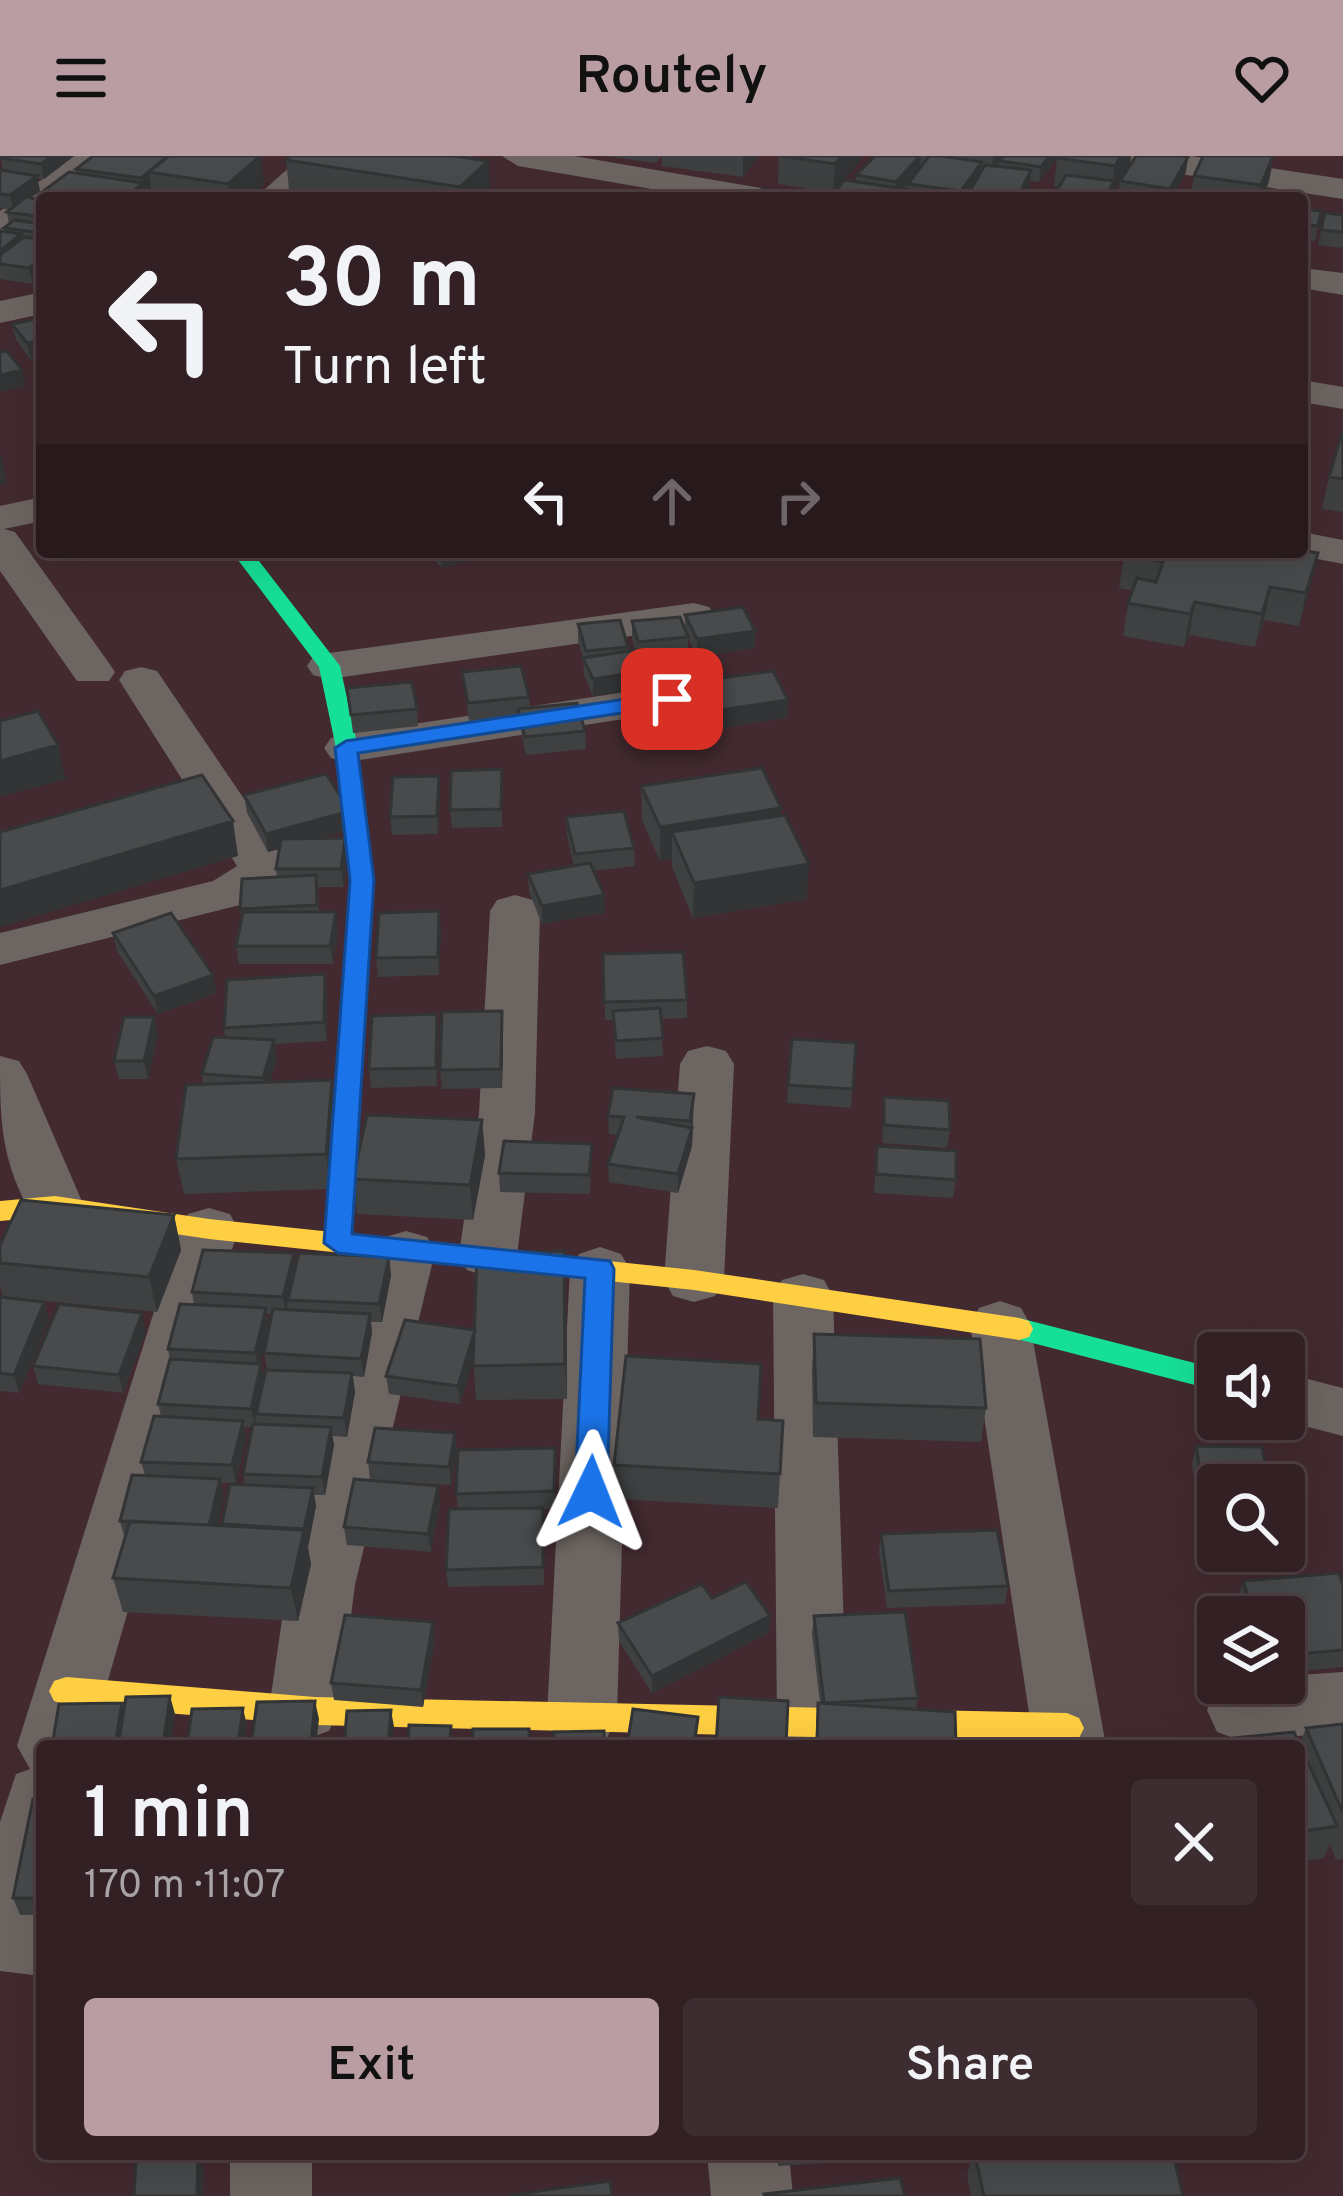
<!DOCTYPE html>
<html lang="en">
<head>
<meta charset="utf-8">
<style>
  body { margin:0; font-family:Overpass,sans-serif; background:#3d2d31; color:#f1f3f6; height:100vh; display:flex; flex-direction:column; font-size:45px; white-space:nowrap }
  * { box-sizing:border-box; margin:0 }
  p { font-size:39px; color:#a8a3a6 }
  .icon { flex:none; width:66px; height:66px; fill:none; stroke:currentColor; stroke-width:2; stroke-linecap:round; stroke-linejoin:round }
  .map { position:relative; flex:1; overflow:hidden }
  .drawer { position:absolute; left:36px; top:1584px; width:1269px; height:420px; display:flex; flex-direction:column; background:#322024; border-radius:12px; box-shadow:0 12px 48px #0002,0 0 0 3px #4d3e41 }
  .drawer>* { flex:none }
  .banner { position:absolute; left:36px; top:36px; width:1272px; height:366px; border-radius:12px; box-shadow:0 12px 48px #0002,0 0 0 3px #4d3e41; background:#322024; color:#f1f3f6; overflow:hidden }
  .fabs { position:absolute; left:1197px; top:1176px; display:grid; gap:24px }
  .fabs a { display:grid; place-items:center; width:108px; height:108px; border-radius:12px; background:#322024; box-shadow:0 12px 48px #0002,0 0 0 3px #4d3e41; font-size:60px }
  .pin { position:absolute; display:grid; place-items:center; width:102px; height:102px; color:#fff; margin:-51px; border-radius:24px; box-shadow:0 6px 18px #0006 }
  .me { position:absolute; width:132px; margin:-66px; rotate:2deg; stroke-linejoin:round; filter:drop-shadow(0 0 9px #0008) }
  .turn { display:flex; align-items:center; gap:42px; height:252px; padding:0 48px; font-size:54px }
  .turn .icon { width:156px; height:156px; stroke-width:2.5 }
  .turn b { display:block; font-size:84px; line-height:102px }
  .lanes { display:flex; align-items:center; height:114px; padding:0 48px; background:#0003; justify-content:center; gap:60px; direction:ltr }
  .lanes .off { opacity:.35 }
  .round { display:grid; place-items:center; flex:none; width:126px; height:126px; border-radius:12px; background:#3d2d31 }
  .overview { display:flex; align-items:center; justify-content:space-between; height:204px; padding:0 48px }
  h1 { font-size:72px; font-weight:600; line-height:90px }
  .button { display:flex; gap:24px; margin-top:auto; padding:24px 48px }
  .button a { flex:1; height:138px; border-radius:12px; background:#ba9da2; color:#111; font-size:48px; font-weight:600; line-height:138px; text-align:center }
  .button a+a { background:#3d2d31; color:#f1f3f6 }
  header { display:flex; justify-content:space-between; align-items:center; height:156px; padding:0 48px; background:#ba9da2; color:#111; font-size:54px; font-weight:600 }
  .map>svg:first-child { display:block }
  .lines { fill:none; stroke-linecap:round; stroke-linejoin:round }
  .street { fill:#6d6561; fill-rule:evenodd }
  .fast { fill:#16e098; fill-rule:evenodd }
  .slow { fill:#ffcf43; fill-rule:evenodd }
  .wall { fill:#3e4041; fill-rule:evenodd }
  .shaded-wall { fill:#323435 }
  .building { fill:#484a4c; stroke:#323435; stroke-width:3 }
  .route { fill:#1a73e8; stroke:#114b97; stroke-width:3 }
</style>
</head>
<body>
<header><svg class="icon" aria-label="menu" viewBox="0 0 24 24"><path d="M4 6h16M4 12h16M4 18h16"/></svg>Routely<svg class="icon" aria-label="heart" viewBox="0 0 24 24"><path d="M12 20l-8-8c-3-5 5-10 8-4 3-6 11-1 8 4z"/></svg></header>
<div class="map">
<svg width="1343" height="2040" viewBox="0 0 1343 2040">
  <rect width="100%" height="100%" fill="#422a30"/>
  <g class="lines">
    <!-- street -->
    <path class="street" d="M73,0H109L59,42H42V55L0,81V55Z
      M302,0H337L291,42H255Z
      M502,0H574L761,32L777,42H704L518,10Z
      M1112,0H1191L1343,23V43L1128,10Z
      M1302,112L1343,117V139L1302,132Z
      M42,136V158L0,167V145Z
      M1302,224L1343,231V253L1302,246Z
      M42,341V365L4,373L15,376L109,507L115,516L109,525H77L0,415V350Z
      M1302,376L1343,384V408L1287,397L1302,396Z
      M694,447L709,451L716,460L709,469L329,523L313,519L307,510L313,501L329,497Z
      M141,511L157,515L287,706L286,717L248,747L0,809V777L213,725L237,710L119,524L125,515Z
      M672,529L688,533L695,543L688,553L347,606L331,602L324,592L331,582L347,578Z
      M515,739L533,744L540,755L535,957L517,1099L509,1114L488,1121L467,1114L459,1099L479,957L490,755L497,744Z
      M707,890L726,895L734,908L724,1124L715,1140L694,1146L673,1140L664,1124L680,908L688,895Z
      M0,900L19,905L27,918L84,1050L75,1065L55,1071L35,1065C0,1004 0,967 0,900Z
      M209,1052L230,1058L238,1073L89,1590H42V1820L0,1815V1666L16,1618L30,1613L17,1590L180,1073L188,1058Z
      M406,1075L427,1081L435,1096L355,1429L339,1553L329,1575L304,1584L279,1575L269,1553L287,1429L377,1096L385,1081Z
      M600,1091L621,1098L630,1113L617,1560L607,1582L584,1590L557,1582L547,1560L570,1113L579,1098Z
      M803,1118L824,1124L833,1140L847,1566L831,1590L787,1588L777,1566L773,1140L782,1124Z
      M1000,1145L1021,1152L1030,1168L1106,1590H1034L970,1168L979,1152Z
      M1284,1217L1343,1232V1280L1277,1263H1284Z
      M1343,1516V1576L1242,1585L1217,1576L1207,1554L1217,1532L1284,1527V1520Z
      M230,1998H312V2040H230Z
      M707,1998H789L793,2040H711Z"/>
    <!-- fast -->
    <path class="fast" d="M232,396H252L340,510L358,592L374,724L352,1087L348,1094H328L324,1087L350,724L336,592L319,511Z
      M1019,1162L1218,1213V1235L1009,1181L1005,1173L1009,1165Z"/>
    <!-- slow -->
    <path class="slow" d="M55,1040L209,1063L694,1114L1019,1162L1029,1165L1033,1173L1029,1181L1019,1184L694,1134L209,1083L55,1060L0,1065V1045Z
      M66,1521L315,1541L1067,1557L1079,1562L1084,1572L1079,1582L1067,1587L315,1569L66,1549L54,1545L49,1535L54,1525Z"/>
  </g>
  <!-- wall -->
  <path class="wall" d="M0,0H74L44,23L37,22L40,35L30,42L42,44V121L33,128L0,123V75L5,76L4,72L9,68L7,56L9,54L0,52V14L3,15Z
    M93,0L264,28L248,42H153L151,31L144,37L145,42H48L46,33L76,17V13Z
    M289,0H473L471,3L488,5L490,34L481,42H349L289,33L286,4Z
    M605,0H662L655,7Z
    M662,0H759L743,21L662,10Z
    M779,0H861V4L833,37L778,28Z
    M875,0H1131L1130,7L1111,42H1056L1059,31L1054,30L1057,2L1039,26L1030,25L1023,42H835L836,35L856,26V19Z
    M1186,16L1171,42L1118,40L1120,25Z
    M1194,20L1269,25L1263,42H1186L1191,37Z
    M1302,53L1321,55L1315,85L1302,84Z
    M1325,57L1343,59V92L1318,89Z
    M42,162V201L31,204L16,184L12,168Z
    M1343,277V356L1322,353L1329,321Z
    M427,396H501L442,412Z
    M1124,400L1310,430L1299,470L1264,464L1255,491L1189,479L1184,491L1123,480L1128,447L1133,435L1119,432Z
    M685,459L755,492L697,501L688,482V498L640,503L645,515V533L593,540L584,519L583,502L578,485V468L628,491V495L635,494L632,483V465L685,474Z
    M462,516L529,541L530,552L585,575L586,593L526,599L518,560L469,565Z
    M707,524L788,544L787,562L721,572L707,542Z
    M347,532L417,553L418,570L353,577Z
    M502,613V671L452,672L450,654Z
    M439,620L440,638L438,678L392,679L390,661Z
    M641,630L781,660L807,743L693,762L672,711V703L660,705L642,664Z
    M244,639L352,673L316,683L347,701L344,731H318L319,756L338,774L333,808H239L236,790L242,763L240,753L277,721L276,713L279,693L268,696L247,657Z
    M566,661L634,692L635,710L593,715L604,739L605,757L542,768L529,736L528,718L574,710L567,679Z
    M441,773L439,819L378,821L376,802Z
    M113,777L217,837L158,858L117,795Z
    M603,798L687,844V862L661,863L663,900L616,903L613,864H605Z
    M327,837V885L275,888L277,902L270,926L332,924L337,959L331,1033L184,1038L176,1003L203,928L202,918L225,882L224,872Z
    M437,858L439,876L437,930L371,932L369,913Z
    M503,873L502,932L442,933L440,914Z
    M158,879L148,923H119L114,905Z
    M856,887L851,952L787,947L788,929Z
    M884,941L950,974L947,992L882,987Z
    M693,956L692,990L678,1037L609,1026L608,1008L618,979L609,978L608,960Z
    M482,964L485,999L473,1064L357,1058L353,1023Z
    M592,988L590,1038L500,1036L499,1017Z
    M877,990L956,1024L953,1042L874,1037Z
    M174,1059L181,1094L157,1156L3,1141L0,1131V1089Z
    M294,1097L296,1110L389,1101L391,1119L382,1166H371L372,1176L364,1221L353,1220L355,1236L347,1281L332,1280L334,1289L325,1339H314L316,1350L308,1391L311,1408L298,1465L123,1456L113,1422L125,1383L120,1365L145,1319L141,1306L161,1260L158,1248L170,1203L168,1193L194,1149L192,1136ZM267,1158H272L264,1197L267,1214L264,1222L260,1207L269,1171ZM244,1271H252L243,1318L245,1329L222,1370L218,1369L224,1341L220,1327H236L246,1283Z
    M566,1130L567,1243L476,1244L473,1204L460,1248L389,1238L386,1220L475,1174Z
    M0,1141L49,1164L19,1237L0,1235Z
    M146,1176L123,1237L38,1228L33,1210Z
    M814,1178L986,1252L981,1286L813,1281L812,1213Z
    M758,1263L783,1265L778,1352L615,1343L614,1309Z
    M455,1277L457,1295L451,1329L383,1325L440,1348L431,1396L347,1389L344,1371L370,1324L368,1306Z
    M1196,1290L1218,1329V1393H1205L1192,1308Z
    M556,1310L555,1353L543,1354L544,1429L448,1431L446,1414L458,1353L456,1338Z
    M881,1378L1008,1430L1005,1448L887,1452L879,1396Z
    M1243,1425L1343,1430V1511L1284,1517V1461H1243L1237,1443Z
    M712,1442L769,1477L652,1537L619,1485L618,1467Z
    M814,1460L918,1542L916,1553L956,1590H815L818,1547H820L812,1478Z
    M435,1483L423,1551L334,1544L331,1527Z
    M1343,1568V1703L1336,1704L1330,1688L1324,1702L1299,1706V1590L1306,1572Z
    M42,1643V1759H20L13,1742Z
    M777,1998H859L858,2005L778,2010Z
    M972,1998H1173L1183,2040H971L967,2020Z"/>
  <!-- shaded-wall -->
  <path class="shaded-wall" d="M52,0H74L44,23L41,8Z
    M261,0L264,28L248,42H230L228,28Z
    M743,0H759L743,21Z
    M842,0H861V4L833,37L835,8Z
    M921,0L920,14L895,41L896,26Z
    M993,0H1003L991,19Z
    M1049,0H1059L1039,26L1041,11Z
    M1121,0H1131L1130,7L1111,42H1106L1112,28L1115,10Z
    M1274,0L1269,25L1263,42H1259L1261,29Z
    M1188,1L1186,16L1171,42H1168L1170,33Z
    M488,5L490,34L481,42H461L460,31Z
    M982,6L980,21L966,42H960L961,35Z
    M1031,14L1030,30L1023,42H1017Z
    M149,16L151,31L144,37L145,42H124L142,28L141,22Z
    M37,20L40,35L13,54L10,39Z
    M21,78L24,94L0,108V95Z
    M42,102V121L33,128L29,112Z
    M42,184V201L31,204L27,187Z
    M22,214L26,230L0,236V219Z
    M0,295L7,327L0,329Z
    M440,396H501L442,412Z
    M1318,397L1310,430L1299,470L1306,437Z
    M1270,431L1264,464L1255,491L1262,458Z
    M1195,446L1189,479L1184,491L1190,458Z
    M755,475V492L697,501V483Z
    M645,515V533L593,540V523Z
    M788,544L787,562L721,572V554Z
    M58,589L66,623L0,641V605Z
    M439,620L440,638L438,678L437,660Z
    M781,652L780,686L672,676V703L660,705V671Z
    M350,655L352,673L268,696L266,678Z
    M233,665L238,700L0,771V734Z
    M345,682L347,701L344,731L341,713Z
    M809,708L807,743L693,762L694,727Z
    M604,739L605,757L542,768V750Z
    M439,755L441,773L439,819L438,801Z
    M336,756L338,774L333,808L330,790Z
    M325,818L327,837V885L324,866Z
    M213,819L217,837L158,858L154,840Z
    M502,855L503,873L502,932L501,913Z
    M437,858L439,876L437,930L436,912Z
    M154,861L158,879L148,923L144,905Z
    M274,884L277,902L266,940L263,922Z
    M332,924L337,959L331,1033L326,998Z
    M694,938L692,990L678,1037V1018L690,979Z
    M482,964L485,999L473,1064L470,1029Z
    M174,1059L181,1094L157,1156L149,1121Z
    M564,1095L566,1130L567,1243L565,1208Z
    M294,1097L297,1116L288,1144L286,1159L283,1141Z
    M389,1101L391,1119L382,1166L379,1148Z
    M44,1146L49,1164L19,1237L14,1219Z
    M266,1152L269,1171L259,1215L255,1197Z
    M142,1157L146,1176L123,1237L119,1219Z
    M370,1158L372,1176L364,1221L361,1203Z
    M475,1174L477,1192L460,1248L458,1230Z
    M261,1208L265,1226L256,1258L255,1271L251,1253Z
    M352,1217L355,1236L347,1281L344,1262Z
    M243,1265L246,1283L236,1327L232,1309Z
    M331,1271L334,1289L325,1339L322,1321Z
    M455,1277L457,1295L451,1329L449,1311Z
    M220,1323L224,1341L214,1387L209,1369Z
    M438,1330L440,1348L431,1396L428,1378Z
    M313,1332L316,1350L308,1391L304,1373Z
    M304,1374L311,1408L298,1465L291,1432Z
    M770,1460L769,1477L652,1537V1520Z
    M433,1466L435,1483L423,1551L421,1534Z
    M170,1540L175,1558L170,1590H163Z
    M315,1545L319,1563L316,1590H311Z
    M122,1547L127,1564L123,1590H115Z
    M243,1552L247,1570L245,1590H238Z
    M391,1554L394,1571L392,1590H388Z
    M198,1998L204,2013L203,2040H197Z"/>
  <!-- building -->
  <path class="building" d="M4,0H52L41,8L1,2Z
    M93,0H168L141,22L76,13Z
    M169,0H260L228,28L149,16Z
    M291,0H454L488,5L460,31L286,4Z
    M781,0H842L835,8Z
    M875,0H920L896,26L856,19Z
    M929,0H942L982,6L961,35L908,28Z
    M1004,0H1049L1041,11L1000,5Z
    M1059,0H1121L1115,10L1057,2Z
    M1136,0H1182L1188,1L1170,33L1120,25Z
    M1203,0H1273L1261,29L1194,20Z
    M985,9L1031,14L1017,42H966Z
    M0,14L37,20L10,39L0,38Z
    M69,16L143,27L124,42H105L46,33Z
    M1066,19L1114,25L1106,41L1057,34Z
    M844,24L949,40L948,42H885L836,35Z
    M762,33L830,42H756Z
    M1188,37L1228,42H1186Z
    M26,41L42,44V61L7,56Z
    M1302,53L1321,55L1318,70L1302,68Z
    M1325,57L1343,59V76L1321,74Z
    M14,64L42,68V77L4,72Z
    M0,75L21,78L0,95Z
    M24,81L42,84V102L29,112L0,108V99Z
    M42,162V184L27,187L12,168Z
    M7,195L22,214L0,219V196Z
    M1342,277H1343V323L1329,321Z
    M1302,394L1318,397L1306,437L1270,431L1262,458L1195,446L1190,458L1128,447L1137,422L1156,426L1163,406L1124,400L1125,396H1302Z
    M743,451L755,475L697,483L685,459Z
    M680,461L688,481L638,486L632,465Z
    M620,464L628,491L586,495L578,468Z
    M636,494L645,515L593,523L583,502Z
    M521,510L529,541L468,547L462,516Z
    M773,515L788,544L721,554L707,524Z
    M412,526L417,553L351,559L347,532Z
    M577,547L585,575L525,581L518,553Z
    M38,555L58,589L0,605V565Z
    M762,612L781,652L660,671L641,630Z
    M502,613L501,653L450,654L451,615Z
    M326,618L350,655L266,678L244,639Z
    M202,619L233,665L0,734V676Z
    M439,620L437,660L390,661L393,621Z
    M624,655L634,692L575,698L566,661Z
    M785,659L809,708L694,727L672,676Z
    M345,682L341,713H276L281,683Z
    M590,707L604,739L542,750L528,718Z
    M316,719L317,749L240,753L242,723Z
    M439,755L438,801L376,802L379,757Z
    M243,756H336L330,790H236Z
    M171,757L213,819L154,840L113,777Z
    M683,796L687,844L604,846L603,798Z
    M325,818L324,866L224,872L227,824Z
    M660,852L663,882L616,885L613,855Z
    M502,855L501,913L440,914L442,856Z
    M437,858L436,912L369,913L372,860Z
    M124,861H154L144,905H114Z
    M213,881L274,884L263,922L202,918Z
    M792,883L856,887L853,933L788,929Z
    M332,924L326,998L176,1003L186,929Z
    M613,932L694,938L690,965L636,961L692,972L678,1018L608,1008L624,961L608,960Z
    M884,941L949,945L950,974L884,969Z
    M367,959L482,964L470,1029L353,1023Z
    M504,985L592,988L589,1019L499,1017Z
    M877,990L956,995V1024L876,1018Z
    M21,1044L174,1059L149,1121L0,1107V1089Z
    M203,1094L294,1097L283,1141L192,1136Z
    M564,1095L565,1208L473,1210L477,1098Z
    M299,1097L389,1101L379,1148L288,1144Z
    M0,1141L44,1146L14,1219L0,1217Z
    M59,1148L142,1157L119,1219L33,1210Z
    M180,1148L266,1152L255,1197L168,1193Z
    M273,1153L370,1158L361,1203L264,1197Z
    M405,1164L475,1174L458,1230L386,1220Z
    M814,1178L980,1183L986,1252L816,1247Z
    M626,1200L761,1208L758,1263L783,1265L780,1318L614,1309Z
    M170,1203L261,1208L251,1253L158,1248Z
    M266,1214L352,1217L344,1262L256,1258Z
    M154,1260L243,1265L232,1309L141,1306Z
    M253,1268L331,1271L322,1321L243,1318Z
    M375,1272L455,1277L449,1311L368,1306Z
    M1196,1290L1262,1291L1269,1329H1218V1375H1210Z
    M555,1292L554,1335L456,1338L458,1294Z
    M132,1319L220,1323L209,1369L120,1365Z
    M354,1323L438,1330L428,1378L344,1371Z
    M230,1328L313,1332L304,1373L222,1368Z
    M543,1352V1411L446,1414L449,1353Z
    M130,1365L304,1374L291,1432L113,1422Z
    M997,1374L1008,1430L889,1435L881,1378Z
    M1339,1417L1343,1430V1494L1284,1499V1461H1254L1243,1425Z
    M746,1426L770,1460L652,1520L618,1467L702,1428L712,1442Z
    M905,1456L918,1542L824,1547L814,1460Z
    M345,1459L433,1466L421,1534L331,1527Z
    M170,1540L163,1590H118L126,1541Z
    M719,1541L788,1545L786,1590H716Z
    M315,1545L311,1590H251L257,1546Z
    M122,1547L115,1590H52L59,1548Z
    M818,1547L955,1556L956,1590H817Z
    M243,1552L238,1590H187L192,1553Z
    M633,1553L698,1561L694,1590H627Z
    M391,1554L388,1590H344L347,1555Z
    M1343,1568V1657L1306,1572Z
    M409,1569L451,1570L450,1590H408Z
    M473,1573H529V1590H472Z
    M604,1575V1590H554V1576Z
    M1294,1576L1337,1670L1299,1676V1590H1150Z
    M33,1643H42V1742H13Z
    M198,1998L197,2040H134L136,2004Z
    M975,1998H1173L1183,2040H984Z
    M900,2022L905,2040H765L764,2038Z
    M610,2025L612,2040H511V2039Z"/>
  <!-- route -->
  <path class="route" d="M672,536L683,543L680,548L358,597L374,724L352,1078L610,1105L614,1113L607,1336L591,1349L575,1336L585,1122L338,1097L324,1087L350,724L335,592L346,585Z"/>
</svg>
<div class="fabs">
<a><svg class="icon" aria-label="sound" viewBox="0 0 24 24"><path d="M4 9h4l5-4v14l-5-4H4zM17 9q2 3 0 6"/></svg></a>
<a><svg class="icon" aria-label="search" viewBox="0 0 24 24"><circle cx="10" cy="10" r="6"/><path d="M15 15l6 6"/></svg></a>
<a><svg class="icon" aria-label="layers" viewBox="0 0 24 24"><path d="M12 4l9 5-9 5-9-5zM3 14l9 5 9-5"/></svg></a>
</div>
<div class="pin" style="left:672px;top:543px;background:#d93025"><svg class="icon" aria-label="arrive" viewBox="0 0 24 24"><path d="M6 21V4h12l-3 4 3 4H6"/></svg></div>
<svg class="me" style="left:591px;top:1336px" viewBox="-20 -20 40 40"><path d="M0-17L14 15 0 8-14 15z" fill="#1a73e8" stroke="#fff" stroke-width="4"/></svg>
<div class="banner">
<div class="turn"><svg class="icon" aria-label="left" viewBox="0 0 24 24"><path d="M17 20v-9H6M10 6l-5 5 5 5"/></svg><div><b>30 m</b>Turn left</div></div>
<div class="lanes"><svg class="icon" aria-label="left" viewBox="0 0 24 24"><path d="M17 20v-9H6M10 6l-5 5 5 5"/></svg><svg class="icon off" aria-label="ahead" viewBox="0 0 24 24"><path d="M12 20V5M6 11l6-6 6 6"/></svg><svg class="icon off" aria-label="right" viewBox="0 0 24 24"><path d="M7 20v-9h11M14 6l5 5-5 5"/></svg></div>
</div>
<section class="drawer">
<div class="overview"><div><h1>1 min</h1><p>170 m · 11:07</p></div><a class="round"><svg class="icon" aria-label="close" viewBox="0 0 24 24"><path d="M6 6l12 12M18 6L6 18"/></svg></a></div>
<div class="button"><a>Exit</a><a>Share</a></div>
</section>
</div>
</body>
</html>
